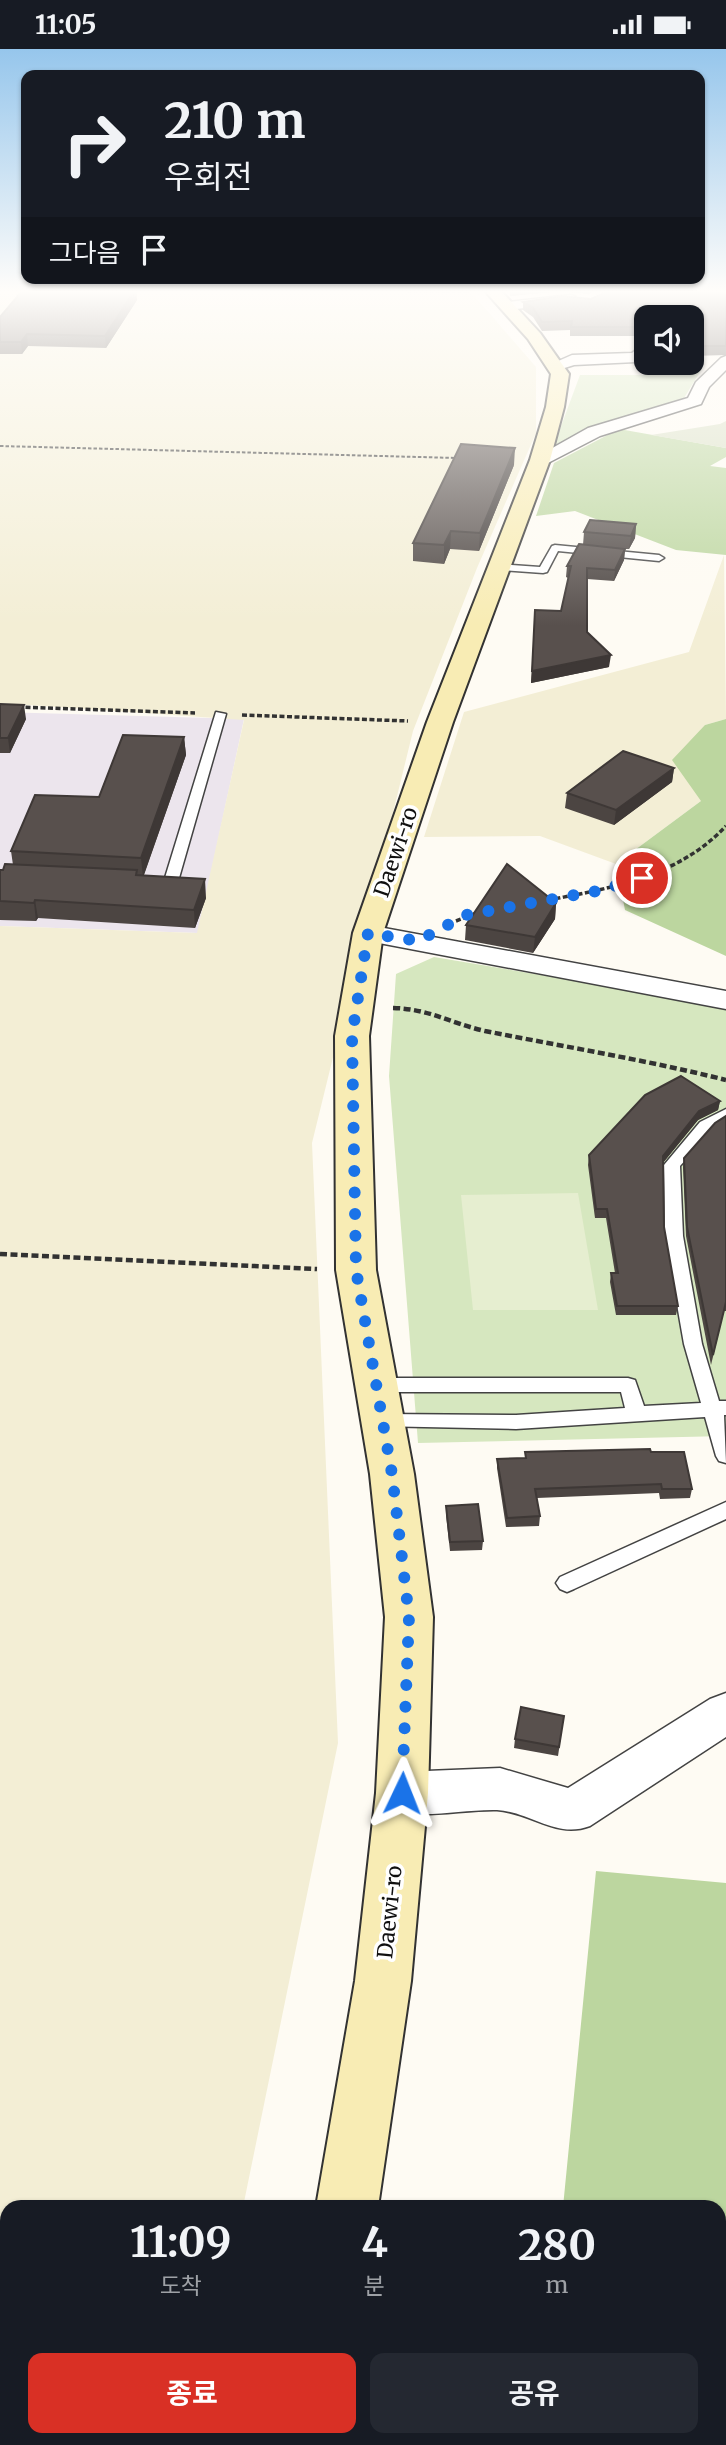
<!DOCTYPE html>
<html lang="ko">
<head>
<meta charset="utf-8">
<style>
  body { margin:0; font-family:Merriweather,"Noto Sans KR",serif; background:#242831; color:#f1f3f6; height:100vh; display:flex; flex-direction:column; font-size:26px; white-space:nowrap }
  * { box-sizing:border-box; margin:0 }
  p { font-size:23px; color:#9ea1a6 }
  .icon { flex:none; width:38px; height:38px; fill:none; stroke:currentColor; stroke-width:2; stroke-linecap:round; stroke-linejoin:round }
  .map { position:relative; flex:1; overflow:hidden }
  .side { position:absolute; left:0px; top:2151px; width:726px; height:247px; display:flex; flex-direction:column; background:#171b24; border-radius:21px 21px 0 0; box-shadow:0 2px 5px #0004 }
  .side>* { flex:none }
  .banner { position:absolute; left:21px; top:21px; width:684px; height:214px; border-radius:14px; box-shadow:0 2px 5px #0004; background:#171b24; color:#f1f3f6; overflow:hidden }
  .controls { position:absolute; left:634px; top:256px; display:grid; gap:14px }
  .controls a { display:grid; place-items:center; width:70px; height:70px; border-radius:14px; background:#171b24; box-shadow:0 2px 5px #0004; font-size:35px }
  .pin { position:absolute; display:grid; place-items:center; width:60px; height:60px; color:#fff; margin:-30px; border:4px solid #fff; border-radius:50%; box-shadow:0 2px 7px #0007 }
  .me { position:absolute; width:77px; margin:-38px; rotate:2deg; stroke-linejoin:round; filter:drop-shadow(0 0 5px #0008) }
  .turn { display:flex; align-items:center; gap:24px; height:147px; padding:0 28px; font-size:32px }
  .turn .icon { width:91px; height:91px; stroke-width:2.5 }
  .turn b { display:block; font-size:49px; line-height:60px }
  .then { display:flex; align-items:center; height:66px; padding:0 28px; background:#0003; gap:14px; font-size:26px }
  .eta { display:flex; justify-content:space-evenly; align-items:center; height:119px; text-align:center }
  .eta b { font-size:42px; font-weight:700; line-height:49px }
  .action { display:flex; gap:14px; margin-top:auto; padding:14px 28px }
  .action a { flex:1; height:80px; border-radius:14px; background:#d93025; color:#fff; font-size:28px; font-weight:700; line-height:80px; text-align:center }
  .action a+a { background:#242831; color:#f1f3f6 }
  .status { display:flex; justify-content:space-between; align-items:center; height:49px; padding:0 35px; background:#171b24; direction:ltr }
  .status svg { height:19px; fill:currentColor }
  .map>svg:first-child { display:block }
  .industrial { fill:#ece5ed }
  .farmland { fill:#f3eed5 }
  .green { fill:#d6e7bf }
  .forest { fill:#bcd69f }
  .cemetery { fill:#d9e0c5 }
  .pitch { fill:#e6eed0 }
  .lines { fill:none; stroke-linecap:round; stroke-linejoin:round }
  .service-casing { stroke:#434343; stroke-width:3 }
  .minor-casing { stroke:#434343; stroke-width:3 }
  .secondary-casing { stroke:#323232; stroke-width:4 }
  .path-far2 { stroke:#323232; stroke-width:2; stroke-dasharray:3.5 2; stroke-linecap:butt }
  .path-far1 { stroke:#323232; stroke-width:3.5; stroke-dasharray:5 2.5; stroke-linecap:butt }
  .path { stroke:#323232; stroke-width:4.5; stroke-dasharray:7 3.5; stroke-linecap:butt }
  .service { fill:#fff; fill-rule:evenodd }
  .minor { fill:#fff; fill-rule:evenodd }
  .secondary { fill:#f8ecb4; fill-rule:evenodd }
  .wall { fill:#4c4542 }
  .shaded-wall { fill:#3e3836 }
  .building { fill:#58504d; stroke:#3e3836; stroke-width:2 }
  .route { stroke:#1a73e8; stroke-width:12; stroke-dasharray:0 21.6 }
  .labels { text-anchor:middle; stroke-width:7; stroke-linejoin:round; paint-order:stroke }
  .street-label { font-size:21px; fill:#101010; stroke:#fff }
</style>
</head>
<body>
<div class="status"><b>11:05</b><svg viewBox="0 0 49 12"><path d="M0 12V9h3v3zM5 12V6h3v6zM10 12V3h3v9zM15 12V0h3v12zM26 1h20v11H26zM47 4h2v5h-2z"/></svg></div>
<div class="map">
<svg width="726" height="2396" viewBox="0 0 726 2396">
  <rect width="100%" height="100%" fill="#fefbf3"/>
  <!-- industrial -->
  <path class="industrial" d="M0,663L244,670L198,884L0,877Z"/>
  <!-- farmland -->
  <path class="farmland" d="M0,242H470L536,318V384L477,519L413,682L312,1094L338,1694L243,2158H7V2390L196,2391L195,2396H0V877L197,884L244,671L0,654Z
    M724,506L726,670L705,676L701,752L616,815L540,787L424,788L464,663L689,603Z"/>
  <!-- green -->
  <path class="green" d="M703,318L684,349L554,396L580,326H652Z
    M434,908L726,957V1387L418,1394L389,1027L396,925Z"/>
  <!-- forest -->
  <path class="forest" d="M619,380L726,399V408L710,417L726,419V506L676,501L575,462L536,467L554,414Z
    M726,670V907L625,861L616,815L701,752L672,711L705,676Z
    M596,1822L726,1834V2396H607L606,2391L719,2390V2158H563Z"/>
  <!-- cemetery -->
  <path class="cemetery" d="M726,372V399L651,386L720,375Z"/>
  <!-- pitch -->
  <path class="pitch" d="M578,1144L598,1261H473L461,1146Z"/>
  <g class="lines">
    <defs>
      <path id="service" d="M555,496L659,506L664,509L659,512L558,502L547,523L543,524L499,521L494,518L499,515L540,518L552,497Z
        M216,663L226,665L177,836L170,840L151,839V833L164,832Z
        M726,1060V1072L712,1081L680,1117L683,1187L702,1295L719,1352H726V1366H724L726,1414L719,1412L716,1407L705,1368L516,1380L375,1377L372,1372L375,1367L382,1365L516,1366L625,1359L621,1343H376L369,1341L366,1336L369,1331L376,1329H628L635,1331L644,1357L701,1354L684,1295L665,1187L664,1116L700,1073Z
        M726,1453V1470L574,1540L567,1543L560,1540L556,1534L560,1528Z"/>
      <path id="minor" d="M570,246L575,247V253L507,261L500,257L507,253Z
        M646,293V307L636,313L574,316L555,322L547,317L572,306L632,304Z
        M726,307V321L709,338L701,355L600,387L546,415H534L531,411L588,379L688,349L696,333L721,309Z
        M368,876L726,942V960L358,890L354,884L358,878Z
        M726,1644V1688L590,1777C556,1790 531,1763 497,1761C460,1760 420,1772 385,1759L379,1744L385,1729L402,1723L500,1719L568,1739L710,1650Z"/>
      <path id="secondary" d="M485,242H501L540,284L569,325L564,358L550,411L453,673L383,884L369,987L376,1221L414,1425L433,1568L428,1744L411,1932L378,2158H316L355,1932L376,1744L385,1568L370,1425L336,1221L335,987L353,884L427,673L530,411L546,358L551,325L528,290Z
        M276,2390H344L343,2396H275Z"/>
    </defs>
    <!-- service casing -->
    <use href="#service" class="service-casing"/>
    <!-- minor casing -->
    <use href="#minor" class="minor-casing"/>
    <!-- secondary casing -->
    <use href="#secondary" class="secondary-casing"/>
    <!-- path-far2 -->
    <path class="path-far2" d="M397,242L469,243
      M0,397L457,409"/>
    <!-- path-far1 -->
    <path class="path-far1" d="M18,658L195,664
      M242,666L408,672
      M548,851C613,839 679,827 726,777
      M456,872L477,864"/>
    <!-- path -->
    <path class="path" d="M393,959C430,960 450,974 485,982C566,998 646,1011 726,1031
      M0,1205L317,1220"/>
    <!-- service -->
    <use href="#service" class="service"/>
    <!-- minor -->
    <use href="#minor" class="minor"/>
    <!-- secondary -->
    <use href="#secondary" class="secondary"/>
  </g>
  <!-- wall -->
  <path class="wall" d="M22,242H136L137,251L106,299L28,297L22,305H0V268Z
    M510,242H595L588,245L561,242L510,247Z
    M726,242V306L691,307V268H646V287H570V281L542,282L533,268L523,261V253Z
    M514,416L479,502L450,500L444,515L413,512V494Z
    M636,475L635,489L629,500H625L624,511L614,532L587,530V583L609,618L531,634L535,561L561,562L568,529L566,528L567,517L583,496L584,483Z
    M0,655L26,670L10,704H0Z
    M184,688L186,706L144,826L206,849L195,879L38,869L36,872L0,871V821H3L13,816L11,802L99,748Z
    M674,719L672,733L614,776L565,759L567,744Z
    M556,854L555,870L533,904L465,891L466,876Z
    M720,1052L718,1061L698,1071L663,1114L664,1178L678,1257L676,1266H616L610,1233L611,1224H615L606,1169H595L588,1116L589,1106Z
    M726,1067V1262H724L711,1316L686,1187L683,1118L684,1109Z
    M525,1403H651L692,1440L690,1449L660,1450L659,1444L537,1449L540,1467L539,1477L506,1478L497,1419V1410L525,1409Z
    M446,1457L483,1492L482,1501L450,1502L446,1466Z
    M564,1667L558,1707L514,1699L515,1690Z"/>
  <!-- shaded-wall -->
  <path class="shaded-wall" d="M134,242H136L137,251L106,299L105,287Z
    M510,242H561L510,247Z
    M27,285L28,297L22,305L21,293Z
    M515,399L514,416L479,502L480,484Z
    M636,475L635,489L629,500L631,487Z
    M451,482L450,500L444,515V496Z
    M625,500L624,511L614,532L615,521Z
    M611,606L609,618L531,634L532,622Z
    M24,656L26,670L10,704L8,689Z
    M184,688L186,706L143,828L141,809Z
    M674,719L672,733L614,776L616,761Z
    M205,830L206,849L195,879L194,861Z
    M35,851L38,869L36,872L34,854Z
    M556,854L555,870L533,904L535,888Z
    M720,1052L718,1061L698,1071L661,1116L663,1107L699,1062Z"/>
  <!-- building -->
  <path class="building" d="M22,242H134L105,287L27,285L21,293H0V268Z
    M609,242H726V297H691V268H646V278H571L572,272L542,273L533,259L523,253L562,247L591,250Z
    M461,395L515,399L480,484L451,482L444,496L413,494Z
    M590,471L636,475L631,487L584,483Z
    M579,495L625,500L615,521L587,519V583L611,606L532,622L535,561L561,562L571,517H567Z
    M0,655L24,656L8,689H0Z
    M123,686L184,688L141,809L11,802L35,746L99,748Z
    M623,702L674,719L616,761L567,744Z
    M5,815L137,821L136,826L205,830L194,861L35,851L34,854L0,852V821H3Z
    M507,815L556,854L535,888L466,876Z
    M681,1027L720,1052L699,1062L663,1107L664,1178L678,1257H617L611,1224H618L607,1160H596L589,1106L645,1046Z
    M726,1067V1253L713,1306L687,1178L684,1109L715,1074Z
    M650,1400L651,1403H684L692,1440H662L661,1435L535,1440L540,1467L507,1469L497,1410L526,1409L525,1403Z
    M478,1455L483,1492L450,1493L446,1457Z
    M521,1658L564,1667L559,1698L515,1690Z
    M491,2390H539V2396H491Z"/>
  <!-- sky -->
  <linearGradient id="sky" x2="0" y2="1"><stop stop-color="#96c6ec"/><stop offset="0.42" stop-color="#fffdfa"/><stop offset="1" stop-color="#fffdfa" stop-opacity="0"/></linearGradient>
  <rect width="726" height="577" fill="url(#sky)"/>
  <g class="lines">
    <!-- route -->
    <path class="route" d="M402,1744L409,1568L392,1425L356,1221L352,987L368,884L418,892L466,866L597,842L642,829"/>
  </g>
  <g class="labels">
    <!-- street labels -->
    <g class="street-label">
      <text transform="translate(396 803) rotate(-71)" y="7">Daewi-ro</text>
      <text transform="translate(390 1863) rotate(-84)" y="7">Daewi-ro</text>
    </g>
  </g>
</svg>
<div class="controls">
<a><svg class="icon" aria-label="sound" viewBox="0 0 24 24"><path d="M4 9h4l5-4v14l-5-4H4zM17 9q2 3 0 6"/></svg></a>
</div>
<div class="pin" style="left:642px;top:829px;background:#d93025"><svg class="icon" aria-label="arrive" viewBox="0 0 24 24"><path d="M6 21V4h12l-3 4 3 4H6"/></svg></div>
<svg class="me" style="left:402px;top:1744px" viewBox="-20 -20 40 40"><path d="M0-17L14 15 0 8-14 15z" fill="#1a73e8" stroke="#fff" stroke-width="4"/></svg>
<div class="banner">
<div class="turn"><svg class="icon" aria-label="right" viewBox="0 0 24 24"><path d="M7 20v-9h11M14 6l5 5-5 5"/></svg><div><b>210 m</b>우회전</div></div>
<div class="then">그다음<svg class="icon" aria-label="arrive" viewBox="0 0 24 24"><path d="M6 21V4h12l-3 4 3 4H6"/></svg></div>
</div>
<section class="side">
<div class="eta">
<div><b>11:09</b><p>도착</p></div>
<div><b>4</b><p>분</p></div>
<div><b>280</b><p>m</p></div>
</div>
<div class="action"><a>종료</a><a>공유</a></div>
</section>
</div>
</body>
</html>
